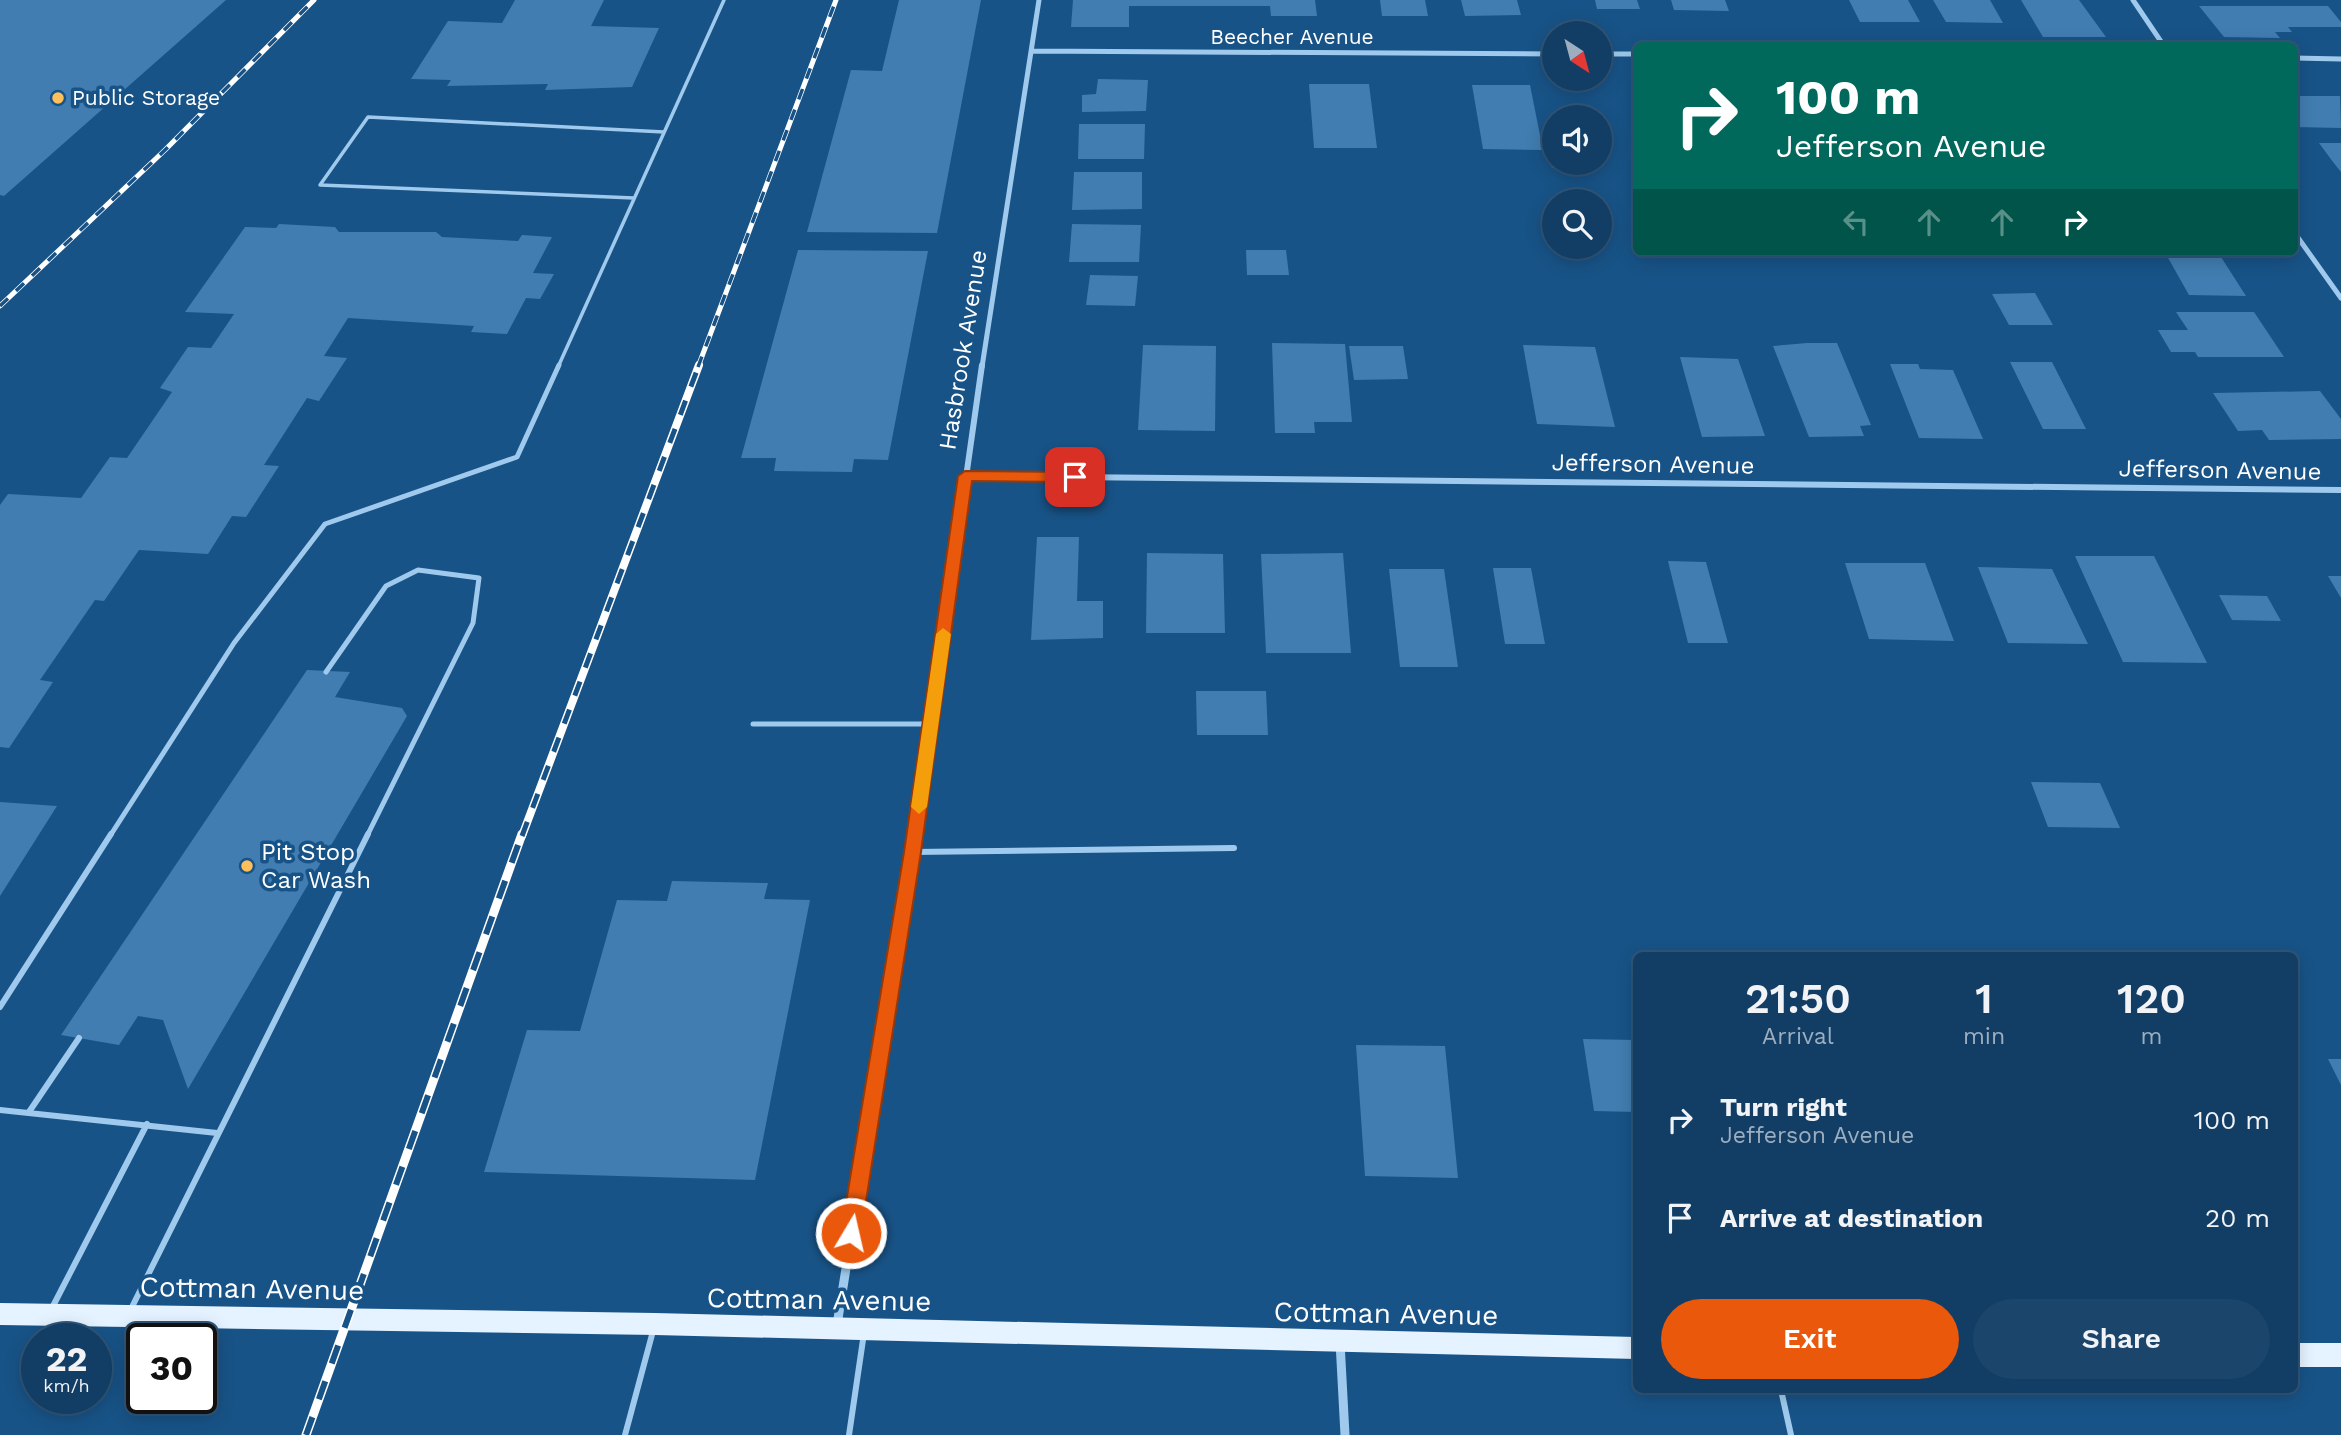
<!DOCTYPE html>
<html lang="en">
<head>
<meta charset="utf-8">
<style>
  body { margin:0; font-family:"Work Sans",sans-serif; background:#1b456b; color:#f1f3f6; height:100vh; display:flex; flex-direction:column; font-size:26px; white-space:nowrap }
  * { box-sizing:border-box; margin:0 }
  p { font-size:23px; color:#9caebf }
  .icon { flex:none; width:38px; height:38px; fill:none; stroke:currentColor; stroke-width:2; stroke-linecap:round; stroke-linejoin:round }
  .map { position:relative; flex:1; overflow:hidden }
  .details { position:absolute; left:1633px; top:952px; width:665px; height:441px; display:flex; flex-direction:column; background:#123e65; border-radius:10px; box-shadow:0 4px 18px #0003,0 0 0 2px #315779 }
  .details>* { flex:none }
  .banner { position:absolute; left:1633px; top:42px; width:665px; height:214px; border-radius:10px; box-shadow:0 4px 18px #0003,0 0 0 2px #315779; background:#00695c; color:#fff; overflow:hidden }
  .needle { width:46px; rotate:144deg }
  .buttons { position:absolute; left:1542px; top:21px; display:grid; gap:14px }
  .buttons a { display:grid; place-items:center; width:70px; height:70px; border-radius:50%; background:#123e65; box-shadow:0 4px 18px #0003,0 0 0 2px #315779; font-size:35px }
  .speed { position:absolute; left:21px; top:1323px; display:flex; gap:14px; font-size:35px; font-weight:700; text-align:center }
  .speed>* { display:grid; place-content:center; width:91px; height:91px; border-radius:50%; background:#123e65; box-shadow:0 4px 18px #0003,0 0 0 2px #315779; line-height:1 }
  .speed small { font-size:18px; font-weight:400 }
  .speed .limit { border:4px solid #111; border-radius:10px; background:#fff; color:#111 }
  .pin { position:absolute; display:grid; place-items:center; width:60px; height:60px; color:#fff; margin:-30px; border-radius:14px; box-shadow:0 4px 10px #0006 }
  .me { position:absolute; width:77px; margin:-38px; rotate:9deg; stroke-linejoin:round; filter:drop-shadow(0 0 5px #0008) }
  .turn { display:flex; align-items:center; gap:24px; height:147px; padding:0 28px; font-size:32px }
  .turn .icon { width:91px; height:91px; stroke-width:2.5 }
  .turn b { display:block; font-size:49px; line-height:60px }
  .lanes { display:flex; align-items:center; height:66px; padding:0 28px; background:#0003; justify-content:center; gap:35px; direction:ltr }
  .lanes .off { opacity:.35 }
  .eta { display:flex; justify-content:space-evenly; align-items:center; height:119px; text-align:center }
  .eta b { font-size:42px; font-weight:600; line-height:49px }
  .action { display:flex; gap:14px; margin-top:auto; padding:14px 28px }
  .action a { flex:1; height:80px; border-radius:42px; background:#ea580c; color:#fff; font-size:28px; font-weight:600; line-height:80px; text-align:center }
  .action a+a { background:#1b456b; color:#f1f3f6 }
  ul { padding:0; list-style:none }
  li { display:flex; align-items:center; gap:21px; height:98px; padding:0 28px }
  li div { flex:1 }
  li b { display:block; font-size:26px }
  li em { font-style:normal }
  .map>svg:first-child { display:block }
  .building { fill:#417db0 }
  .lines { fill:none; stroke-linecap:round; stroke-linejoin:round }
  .lane-far2 { stroke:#9fcaed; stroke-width:3.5 }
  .lane-far1 { stroke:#9fcaed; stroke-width:5 }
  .lane { stroke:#9fcaed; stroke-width:6 }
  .street-far2 { stroke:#9fcaed; stroke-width:5 }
  .street-far1 { stroke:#9fcaed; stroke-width:6 }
  .street { stroke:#9fcaed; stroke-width:9 }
  .primary { fill:#e5f2ff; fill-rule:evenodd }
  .rail-far2-casing { stroke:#fff; stroke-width:5 }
  .rail-far1-casing { stroke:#fff; stroke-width:8 }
  .rail-casing { stroke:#fff; stroke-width:9 }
  .rail-far2 { stroke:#185387; stroke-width:3.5; stroke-dasharray:11; stroke-linecap:butt }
  .rail-far1 { stroke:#185387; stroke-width:5; stroke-dasharray:15; stroke-linecap:butt }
  .rail { stroke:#185387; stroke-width:6; stroke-dasharray:19; stroke-linecap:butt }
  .route { fill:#ea580c; stroke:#983908; stroke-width:2 }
  .slow { fill:#f59e0b }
  .poi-dot { fill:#ffc05b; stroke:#185387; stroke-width:2.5 }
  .labels { text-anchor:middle; stroke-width:7; stroke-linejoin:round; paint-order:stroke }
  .far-street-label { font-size:21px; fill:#fff; stroke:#185387 }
  .far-poi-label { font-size:21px; fill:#fff; stroke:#185387; text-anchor:start }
  .street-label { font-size:24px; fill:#fff; stroke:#185387 }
  .poi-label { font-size:24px; fill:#fff; stroke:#185387; text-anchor:start }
  .near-street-label { font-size:28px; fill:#fff; stroke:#185387 }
</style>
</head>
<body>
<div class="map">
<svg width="2341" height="1435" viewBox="0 0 2341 1435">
  <rect width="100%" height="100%" fill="#185387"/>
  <!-- building -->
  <path class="building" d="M0,0H226L4,196L0,195Z
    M515,0H604L591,26L659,28L632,87L545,90L548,84L447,86L451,80L411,79L448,21L502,23Z
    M899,0H981L937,233L807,232L851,70L882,71Z
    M1073,0H1315L1317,16H1271L1270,6H1129V27H1071Z
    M1380,0H1425L1428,16H1382Z
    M1461,0H1517L1521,15L1465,16Z
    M1595,0H1637L1640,9H1597Z
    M1671,0H1725L1729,11L1674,10Z
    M1849,0H1908L1920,22H1860Z
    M1933,0H1990L2003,23L1946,22Z
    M2021,0H2079L2106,37H2043Z
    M2199,6H2328L2341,22V27H2288L2292,32H2275L2280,38L2224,37Z
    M1098,79L1148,80L1146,111L1082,112V95L1096,94Z
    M1309,84H1369L1377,148H1314Z
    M1472,85H1530L1543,150L1483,149Z
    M2294,96H2340L2341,128L2294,127Z
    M1079,124H1145L1144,159H1078Z
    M1544,139H1554V163H1592L1593,167L1552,168Z
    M2319,143H2341V172L2333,162Z
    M1074,172H1142V209L1072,210Z
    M279,224L335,227L339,232H436L442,237L518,241L522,235L552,237L533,273L554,274L540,299L526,298L507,334L471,332L474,326L348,318L324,356L347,358L319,401L307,398L264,465L279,466L246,517L232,516L208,554L139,550L104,601L95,600L40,680L53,682L9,748L0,747V505L8,494L81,498L110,457L127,458L172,392L160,388L188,347L211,348L234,314L185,312L245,227L276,228Z
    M1072,224L1141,225L1139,262H1069Z
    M798,250L928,251L888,460L854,459L852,472L774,471L776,458H741Z
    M1246,250H1286L1289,275H1247Z
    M2167,256L2221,257L2246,296L2189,295Z
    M1090,275L1138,276L1135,306L1086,305Z
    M2035,293L2053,325H2009L1992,294Z
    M2176,312H2254L2284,357H2198L2195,352H2171L2158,330H2188Z
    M1272,343L1345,344L1352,422H1314L1315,433H1275Z
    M1807,343H1837L1871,425L1860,426L1864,436L1809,437L1773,346Z
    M1143,345L1216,346L1215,431L1138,430Z
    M1523,345L1595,347L1615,427L1537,424Z
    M1349,346H1403L1408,379L1354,380Z
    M1680,357L1738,359L1765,436L1702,437Z
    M2010,362H2052L2086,429H2043Z
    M1890,364H1918L1920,369L1953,370L1983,439L1919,438Z
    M2320,391L2341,419V439L2269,440L2262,430L2238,431L2213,393Z
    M1037,537H1079L1077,601H1103V638L1031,640Z
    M1147,553L1223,554L1225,633H1146Z
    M1343,553L1351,653H1266L1261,554Z
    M2075,556H2154L2207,663L2123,662Z
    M1668,561L1706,562L1728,643H1688Z
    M1845,563H1925L1954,641L1869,639Z
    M1978,567L2052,569L2088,644L2008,643Z
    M1493,568H1531L1545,644H1505Z
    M1389,569H1444L1458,667H1400Z
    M2328,576H2341V598Z
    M2219,595L2267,596L2281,621L2232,620Z
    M307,670L350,672L335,697L402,708L407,716L188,1089L163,1020L138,1016L119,1045L61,1035Z
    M1196,691H1266L1268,735H1197Z
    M2031,782L2100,783L2120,828L2048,827Z
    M0,802L57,806L0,896Z
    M672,881L768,883L764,899L810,900L755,1180L484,1172L527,1030L580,1031L617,900L667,901Z
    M1583,1039L1636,1040V1112L1594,1111Z
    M1356,1045L1445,1046L1458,1178L1365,1176Z
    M2328,1059H2341V1085Z"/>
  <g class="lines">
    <!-- lane-far2 -->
    <path class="lane-far2" d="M634,198L320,185L368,117L664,132
      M558,367L724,0"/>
    <!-- lane-far1 -->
    <path class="lane-far1" d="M326,672L386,586L418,570L479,578L473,623L367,836
      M753,724H931
      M110,836L234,643L325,524L517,457L559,365"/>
    <!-- lane -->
    <path class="lane" d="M913,852L1234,848
      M0,1007L111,834
      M0,1110L217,1133
      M29,1112L79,1038
      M52,1308L147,1124
      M130,1311L368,834
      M1781,1390L1791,1435
      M625,1435L653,1331
      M849,1435L864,1333"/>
    <!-- street-far2 -->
    <path class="street-far2" d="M2133,0L2164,46
      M1031,51L1554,54
      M1600,54H1636
      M2294,58L2341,59
      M2294,232L2341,298
      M982,367L1039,0"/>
    <!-- street-far1 -->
    <path class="street-far1" d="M965,476L2341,490
      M915,836L982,365"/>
    <!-- street -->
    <path class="street" d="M837,1325L915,834
      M1340,1342L1345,1435"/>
    <!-- primary -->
    <path class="primary" d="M0,1303L655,1313L1636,1337V1359L655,1335L0,1325Z
      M2294,1343H2341V1367H2294Z"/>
    <defs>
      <path id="rail-far2" d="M0,306L165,150L314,0
        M698,367L836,0"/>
      <path id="rail-far1" d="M522,836L699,365"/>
      <path id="rail" d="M306,1435L522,834"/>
    </defs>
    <!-- rail-far2 casing -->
    <use href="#rail-far2" class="rail-far2-casing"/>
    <!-- rail-far1 casing -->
    <use href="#rail-far1" class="rail-far1-casing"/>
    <!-- rail casing -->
    <use href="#rail" class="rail-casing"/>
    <!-- rail-far2 -->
    <use href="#rail-far2" class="rail-far2"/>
    <!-- rail-far1 -->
    <use href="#rail-far1" class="rail-far1"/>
    <!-- rail -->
    <use href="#rail" class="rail"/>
  </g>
  <!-- route -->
  <path class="route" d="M965,471L1075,472L1082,477L1075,482L972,481L921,852L861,1233L858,1240L851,1243L844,1240L841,1233L904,852L958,476Z"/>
  <!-- slow -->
  <path class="slow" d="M943,628L951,634L927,807L919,814L911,807L936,634Z"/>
  <!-- markers -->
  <g class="poi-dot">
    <circle cx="58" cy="98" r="7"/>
    <circle cx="247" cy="866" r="7"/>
  </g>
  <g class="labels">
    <!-- far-street labels -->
    <g class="far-street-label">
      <text x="1292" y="44">Beecher Avenue</text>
    </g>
    <!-- far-poi labels -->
    <g class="far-poi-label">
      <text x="72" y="105">Public Storage</text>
    </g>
    <!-- street labels -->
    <g class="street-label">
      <text transform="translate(963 350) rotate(-81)" y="8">Hasbrook Avenue</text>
      <text transform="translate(1653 464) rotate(1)" y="8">Jefferson Avenue</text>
      <text transform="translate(2220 470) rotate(1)" y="8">Jefferson Avenue</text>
    </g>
    <!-- poi labels -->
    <g class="poi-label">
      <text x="261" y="860">Pit Stop<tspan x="261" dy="28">Car Wash</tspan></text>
    </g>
    <!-- near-street labels -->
    <g class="near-street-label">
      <text transform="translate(252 1288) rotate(1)" y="10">Cottman Avenue</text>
      <text transform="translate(819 1299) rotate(1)" y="10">Cottman Avenue</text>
      <text transform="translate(1386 1313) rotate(1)" y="10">Cottman Avenue</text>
    </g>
  </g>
</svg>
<div class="buttons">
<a><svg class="needle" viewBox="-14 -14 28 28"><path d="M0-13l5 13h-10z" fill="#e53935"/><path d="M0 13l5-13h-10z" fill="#9caebf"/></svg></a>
<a><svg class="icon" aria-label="sound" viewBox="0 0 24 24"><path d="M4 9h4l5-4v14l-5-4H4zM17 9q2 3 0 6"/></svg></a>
<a><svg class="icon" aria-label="search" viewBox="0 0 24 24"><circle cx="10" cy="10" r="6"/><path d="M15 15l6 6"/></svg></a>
</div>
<div class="speed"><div>22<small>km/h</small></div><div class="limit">30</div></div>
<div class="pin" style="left:1075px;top:477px;background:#d93025"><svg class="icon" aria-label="arrive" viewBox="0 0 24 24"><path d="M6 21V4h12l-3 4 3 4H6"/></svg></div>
<svg class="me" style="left:851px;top:1233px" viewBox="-20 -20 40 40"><circle r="17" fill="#ea580c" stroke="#fff" stroke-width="3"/><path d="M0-11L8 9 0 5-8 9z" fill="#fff"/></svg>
<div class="banner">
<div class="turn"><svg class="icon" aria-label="right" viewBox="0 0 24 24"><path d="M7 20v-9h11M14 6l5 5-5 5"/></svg><div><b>100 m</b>Jefferson Avenue</div></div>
<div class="lanes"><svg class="icon off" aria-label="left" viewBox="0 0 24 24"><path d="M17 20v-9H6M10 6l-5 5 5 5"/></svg><svg class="icon off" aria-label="ahead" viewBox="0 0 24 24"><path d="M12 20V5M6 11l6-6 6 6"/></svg><svg class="icon off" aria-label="ahead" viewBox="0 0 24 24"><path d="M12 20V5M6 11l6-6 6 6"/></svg><svg class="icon" aria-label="right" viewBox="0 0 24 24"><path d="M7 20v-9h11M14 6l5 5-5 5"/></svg></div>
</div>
<section class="details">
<div class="eta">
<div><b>21:50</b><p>Arrival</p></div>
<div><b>1</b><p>min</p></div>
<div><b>120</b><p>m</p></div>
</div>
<ul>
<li><svg class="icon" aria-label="right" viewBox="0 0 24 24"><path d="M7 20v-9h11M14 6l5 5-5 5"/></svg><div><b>Turn right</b><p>Jefferson Avenue</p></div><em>100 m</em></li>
<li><svg class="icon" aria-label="arrive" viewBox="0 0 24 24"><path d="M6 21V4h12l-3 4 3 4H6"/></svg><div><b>Arrive at destination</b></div><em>20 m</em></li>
</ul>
<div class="action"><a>Exit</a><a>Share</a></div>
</section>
</div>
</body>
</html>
